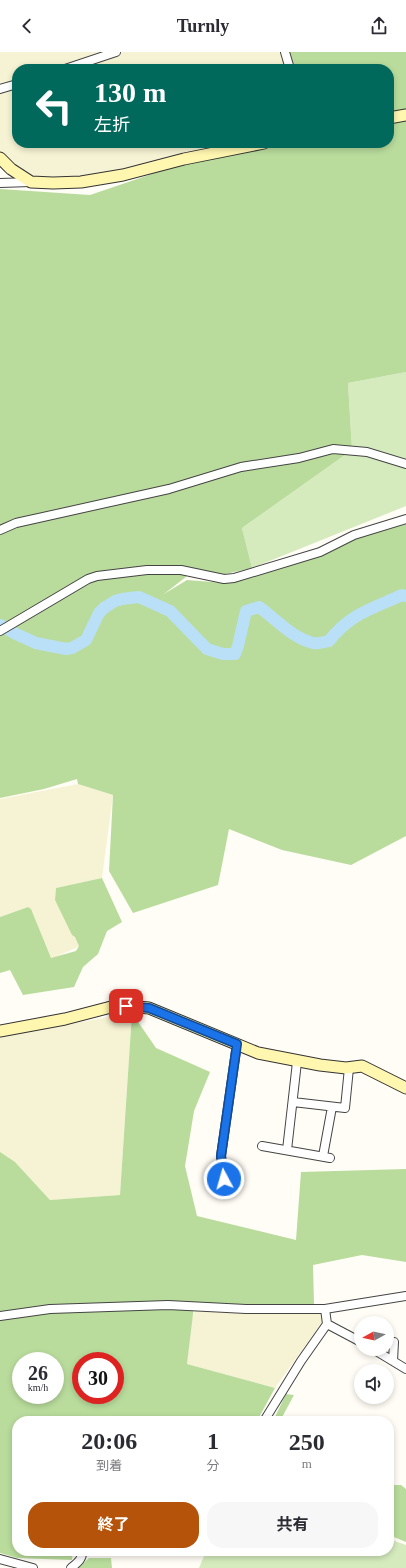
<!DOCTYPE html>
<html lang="ja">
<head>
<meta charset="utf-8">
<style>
  body { margin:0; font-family:"Times New Roman","Noto Sans JP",serif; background:#f7f7f7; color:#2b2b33; height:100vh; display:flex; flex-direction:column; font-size:15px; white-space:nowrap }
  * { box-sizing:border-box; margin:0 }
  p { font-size:13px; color:#7c7c81 }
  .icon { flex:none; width:22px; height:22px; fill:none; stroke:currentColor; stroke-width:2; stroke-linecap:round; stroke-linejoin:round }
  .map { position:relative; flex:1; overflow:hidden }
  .details { position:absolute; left:12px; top:1364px; width:382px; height:140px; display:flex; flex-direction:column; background:#fff; border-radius:16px; box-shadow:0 2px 6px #0003 }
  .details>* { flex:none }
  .guide { position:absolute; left:12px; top:12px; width:382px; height:84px; border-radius:16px; box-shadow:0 2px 6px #0003; background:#00695c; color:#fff; overflow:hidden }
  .needle { width:26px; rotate:262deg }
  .buttons { position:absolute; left:354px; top:1264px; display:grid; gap:8px }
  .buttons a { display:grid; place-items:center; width:40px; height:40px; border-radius:50%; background:#fff; box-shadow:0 2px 6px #0003; font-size:20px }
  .speed { position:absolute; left:12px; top:1300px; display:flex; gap:8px; font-size:20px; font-weight:700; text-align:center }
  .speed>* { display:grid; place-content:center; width:52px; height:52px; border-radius:50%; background:#fff; box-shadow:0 2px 6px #0003; line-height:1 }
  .speed small { font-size:10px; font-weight:400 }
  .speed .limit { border:6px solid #d22; background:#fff; color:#111 }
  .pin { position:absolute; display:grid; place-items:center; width:34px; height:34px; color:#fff; margin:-17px; border-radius:8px; box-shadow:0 2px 6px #0006 }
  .me { position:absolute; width:44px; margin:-22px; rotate:354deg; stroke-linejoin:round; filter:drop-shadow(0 0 3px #0008) }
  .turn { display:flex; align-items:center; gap:14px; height:84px; padding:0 16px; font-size:18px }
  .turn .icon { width:52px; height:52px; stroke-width:2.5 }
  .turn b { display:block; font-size:28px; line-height:34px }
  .eta { display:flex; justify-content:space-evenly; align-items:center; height:68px; text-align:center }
  .eta b { font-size:24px; font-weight:700; line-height:28px }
  .action { display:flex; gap:8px; margin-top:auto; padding:8px 16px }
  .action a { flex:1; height:46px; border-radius:16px; background:#b45309; color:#fff; font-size:16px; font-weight:700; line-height:46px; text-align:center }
  .action a+a { background:#f7f7f7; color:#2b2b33 }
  header { display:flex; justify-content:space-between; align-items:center; height:52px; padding:0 16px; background:#fff; font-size:18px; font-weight:700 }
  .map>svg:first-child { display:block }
  .farmland { fill:#f6f3d4 }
  .green { fill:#d5ebbd }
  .forest { fill:#b9dc9c; fill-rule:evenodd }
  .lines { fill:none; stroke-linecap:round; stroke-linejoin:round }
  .river { stroke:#b9e0f7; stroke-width:12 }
  .street-casing { stroke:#444; stroke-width:10 }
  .secondary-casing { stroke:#333; stroke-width:13 }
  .street { stroke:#fff; stroke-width:8 }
  .secondary { stroke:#fff6b0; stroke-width:11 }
  .route-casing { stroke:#114b97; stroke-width:10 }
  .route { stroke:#1a73e8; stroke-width:7 }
</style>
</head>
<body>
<header><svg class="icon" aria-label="back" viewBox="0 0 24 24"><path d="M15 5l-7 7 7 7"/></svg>Turnly<svg class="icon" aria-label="share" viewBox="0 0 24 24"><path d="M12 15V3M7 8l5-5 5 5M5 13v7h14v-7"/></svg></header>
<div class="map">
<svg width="406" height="1516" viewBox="0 0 406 1516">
  <rect width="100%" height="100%" fill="#fffdf5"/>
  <!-- farmland -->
  <path class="farmland" d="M0,0H282L286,17H17V91H262L144,117L31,130L0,106Z
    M78,732L113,743L102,826L56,836L55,848L80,894L51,907L28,855L0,865V747Z
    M132,961L120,1143L50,1148L15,1110L0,1105V984Z
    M195,1259L320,1261L322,1270L275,1336L187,1312L192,1267Z"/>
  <!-- green -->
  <path class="green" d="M406,320V454L252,516L242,476L352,398L348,331Z
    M389,1487L406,1493V1516H199L206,1499H389Z"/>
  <!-- forest -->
  <path class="forest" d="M281,0H406V320L348,331L352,398L242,476L252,516L225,522L191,521L164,542L187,528L224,531L240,529L323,501L360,484L406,471V784L351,813L282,798L229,777L218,833L133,861L109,819L113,743L78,732L77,727L44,737L0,746V137L90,143L208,103L252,91H389V17H284Z
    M102,826L122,870L107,879L98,902L83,915L74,935L23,943L10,918L0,921V865L28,855L31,857L51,906L76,899L79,894L75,885L72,883L55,848L56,836Z
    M132,961L156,996L210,1020L194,1059L185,1114L197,1164L296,1188L301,1120L406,1117V1210L362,1203L313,1213L314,1252L306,1255L194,1254L187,1312L275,1336L257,1369H17V1499H73L72,1508L17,1506L0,1501V1100L15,1110L50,1148L120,1143ZM21,1309H55V1343H21ZM81,1309H115V1343H81Z
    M286,1342L294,1343L280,1369H273Z
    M389,1433H401L406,1437V1490L389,1483Z
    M89,1506H111L112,1516H78Z"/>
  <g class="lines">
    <!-- river -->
    <path class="river" d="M0,573L16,582L36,591L66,597L72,596L86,588L99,561L104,556L115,549L122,547L139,545L170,559L207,597L223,602H235L238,594L246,559L259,555C276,567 292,586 313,591C318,592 324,590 329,589C351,561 372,557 402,543L406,544"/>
    <defs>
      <path id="street" d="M285,0L290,17
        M65,17L116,0
        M0,37L17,32
        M0,131L31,130
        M0,478L16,471L169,437L241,415L299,406L333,397L367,400L406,412
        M0,579L88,527L97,524L147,518H181L224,527L234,526L320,500L354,483L406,467
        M293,1050L345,1056L349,1016
        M262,1094L330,1106
        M287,1098L297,1010
        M323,1104L332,1055
        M225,1138L221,1104L237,992
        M0,1264L50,1257L168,1253L246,1257H325L406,1244
        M327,1272L361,1290
        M373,1297L406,1317
        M393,1309L394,1290
        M264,1369L301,1309L327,1272L325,1257
        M0,1507L33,1516
        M71,1516C77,1511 83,1507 82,1499"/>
      <path id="secondary" d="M389,66L406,63
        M0,106L11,117L31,130L53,131L81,130L123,123L184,107L264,91
        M0,979L65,967L111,955L126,954L149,956L258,1001L320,1013L346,1016L362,1014L406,1036"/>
    </defs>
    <!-- street casing -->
    <use href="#street" class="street-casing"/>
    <!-- secondary casing -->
    <use href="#secondary" class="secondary-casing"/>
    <!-- street -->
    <use href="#street" class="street"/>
    <!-- secondary -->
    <use href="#secondary" class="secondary"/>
  </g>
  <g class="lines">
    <defs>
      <path id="route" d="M126,954L149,956L237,992L221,1104L224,1127"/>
    </defs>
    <!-- route casing -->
    <use href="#route" class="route-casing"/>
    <!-- route -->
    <use href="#route" class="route"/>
  </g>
</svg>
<div class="buttons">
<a><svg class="needle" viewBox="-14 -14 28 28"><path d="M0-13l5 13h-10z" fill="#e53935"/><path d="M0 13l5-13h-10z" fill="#7c7c81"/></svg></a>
<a><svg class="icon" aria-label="sound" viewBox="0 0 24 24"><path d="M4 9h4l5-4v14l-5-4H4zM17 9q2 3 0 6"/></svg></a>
</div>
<div class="speed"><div>26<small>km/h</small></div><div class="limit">30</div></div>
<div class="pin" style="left:126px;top:954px;background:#d93025"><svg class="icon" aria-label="arrive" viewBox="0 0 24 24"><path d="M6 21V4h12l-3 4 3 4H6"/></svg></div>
<svg class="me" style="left:224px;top:1127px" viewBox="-20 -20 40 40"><circle r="17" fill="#1a73e8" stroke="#fff" stroke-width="3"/><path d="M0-11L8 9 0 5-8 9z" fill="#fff"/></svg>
<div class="guide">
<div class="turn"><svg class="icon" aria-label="left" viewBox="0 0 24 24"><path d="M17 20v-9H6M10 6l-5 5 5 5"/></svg><div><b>130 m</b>左折</div></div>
</div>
<section class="details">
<div class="eta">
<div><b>20:06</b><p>到着</p></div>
<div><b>1</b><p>分</p></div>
<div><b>250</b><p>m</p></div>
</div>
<div class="action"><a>終了</a><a>共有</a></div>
</section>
</div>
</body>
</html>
